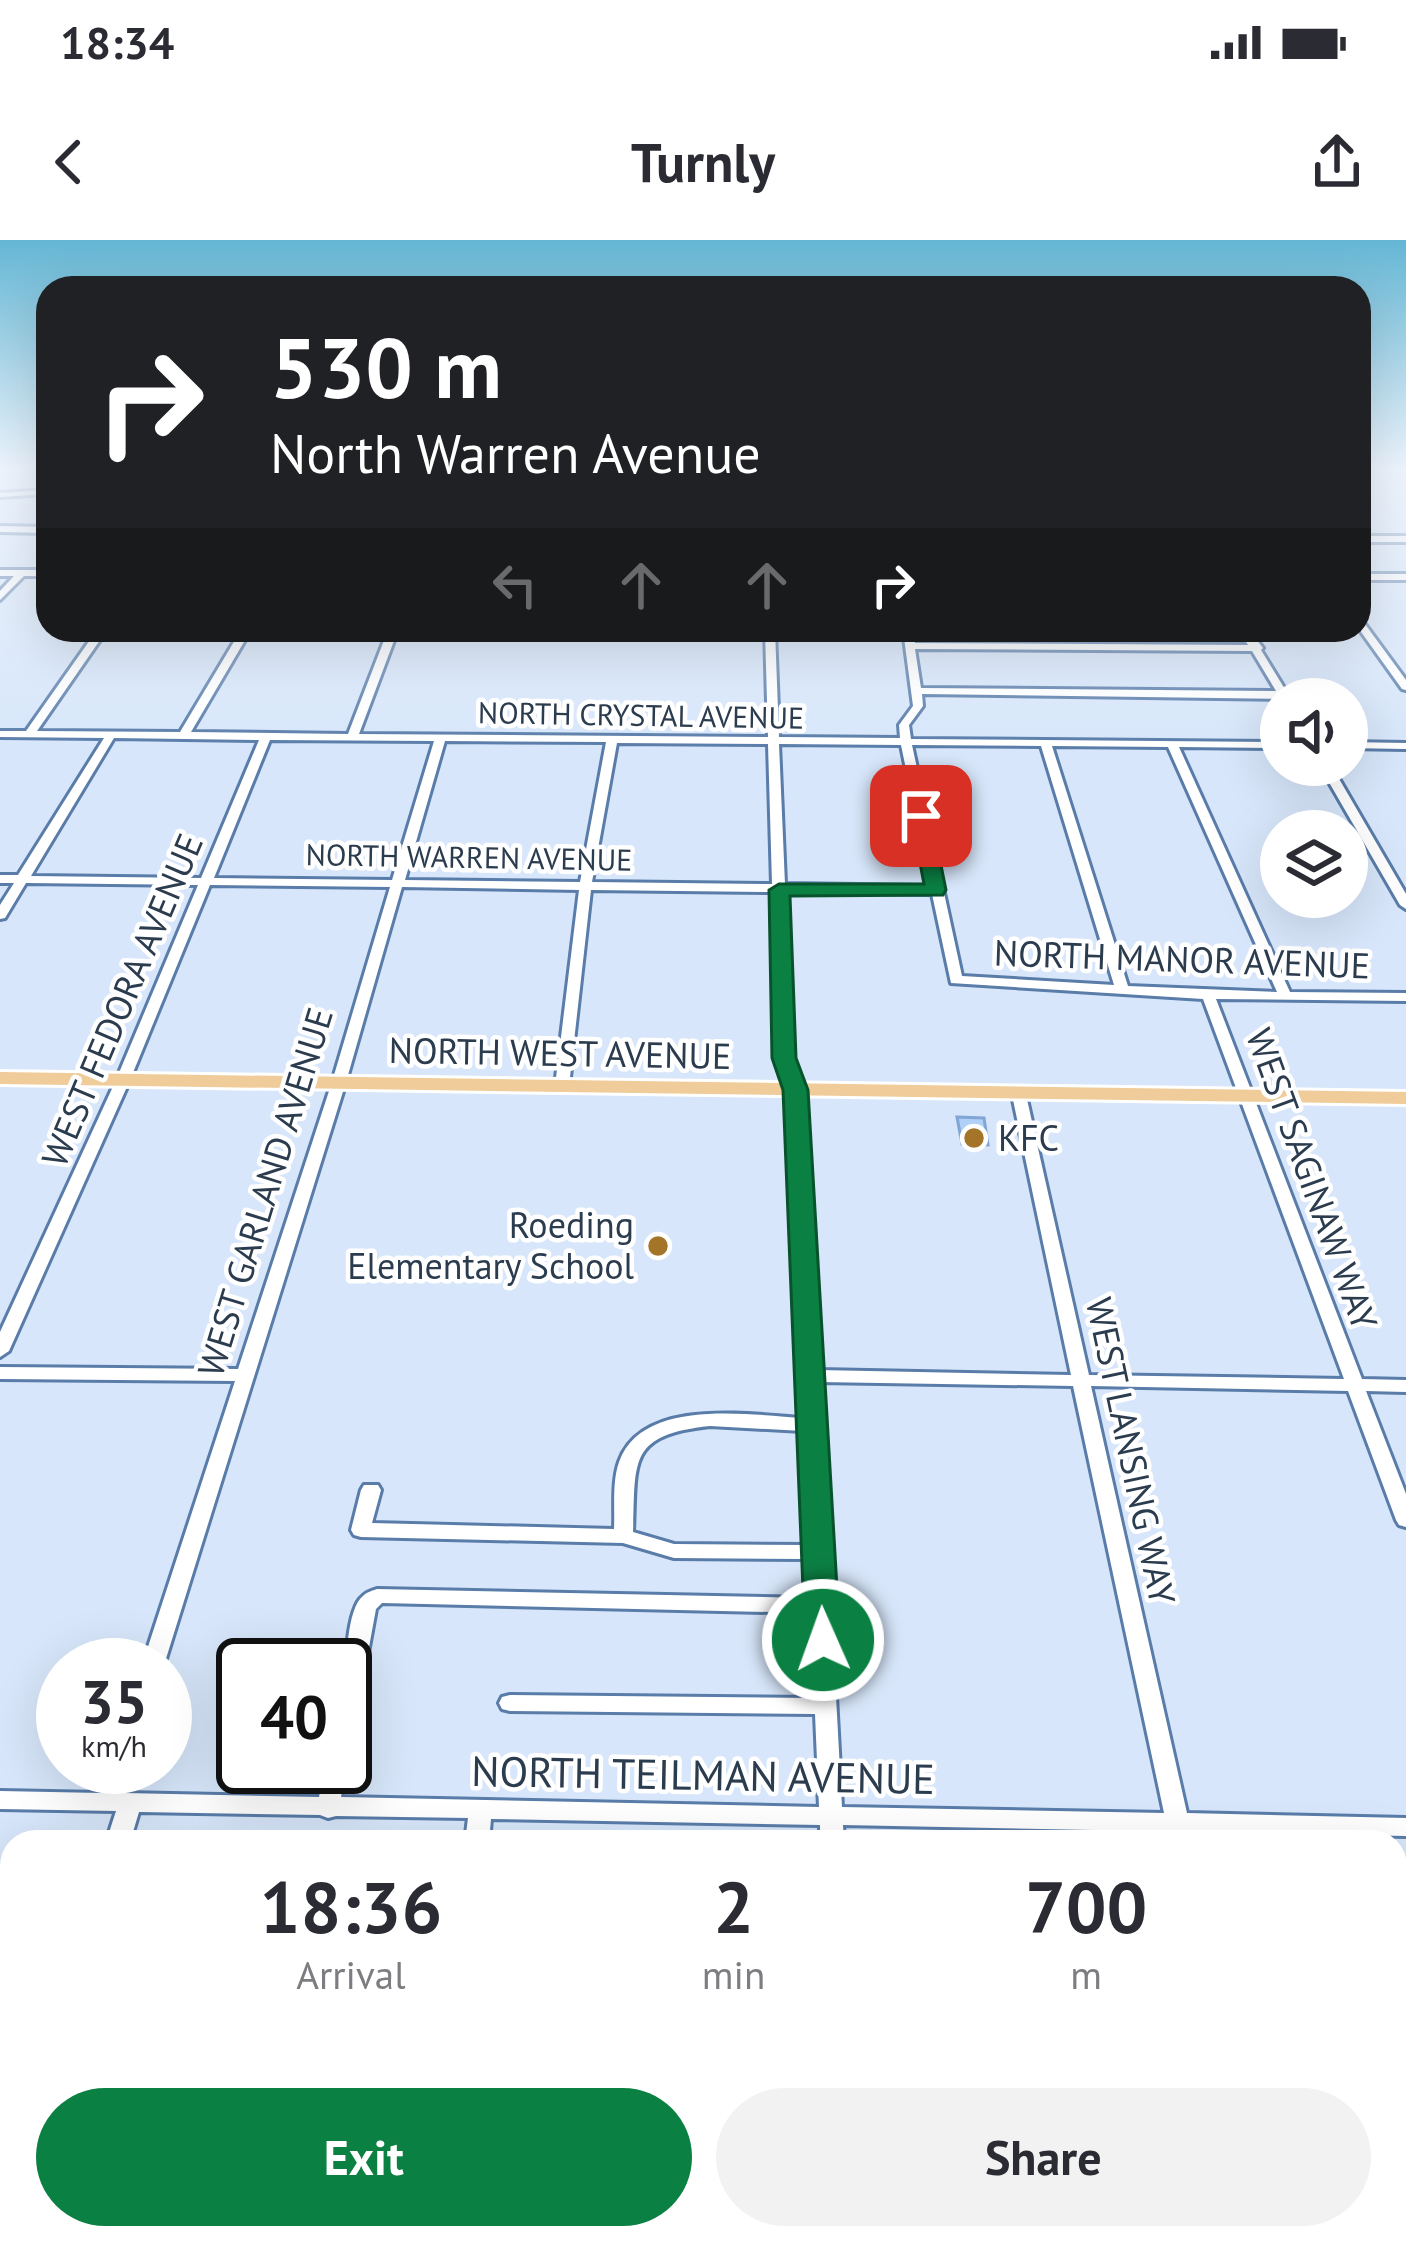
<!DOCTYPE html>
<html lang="en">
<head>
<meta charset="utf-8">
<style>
  body { margin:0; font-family:"PT Sans",sans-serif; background:#f2f2f3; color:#2b2b33; height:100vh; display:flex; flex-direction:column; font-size:45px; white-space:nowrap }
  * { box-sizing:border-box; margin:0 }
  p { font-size:39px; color:#7c7c81 }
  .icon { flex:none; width:66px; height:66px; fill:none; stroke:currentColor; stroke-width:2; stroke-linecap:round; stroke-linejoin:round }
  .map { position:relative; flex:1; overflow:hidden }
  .side { position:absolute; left:0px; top:1590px; width:1407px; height:420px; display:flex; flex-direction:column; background:#fff; border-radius:36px 36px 0 0; box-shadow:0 12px 48px #0002 }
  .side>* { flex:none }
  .guide { position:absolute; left:36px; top:36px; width:1335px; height:366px; border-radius:36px; box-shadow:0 12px 48px #0002; background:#202124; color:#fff; overflow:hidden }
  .controls { position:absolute; left:1260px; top:438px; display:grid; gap:24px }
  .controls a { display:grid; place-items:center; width:108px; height:108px; border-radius:50%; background:#fff; box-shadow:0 12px 48px #0002; font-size:60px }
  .speed { position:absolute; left:36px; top:1398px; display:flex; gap:24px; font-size:60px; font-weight:700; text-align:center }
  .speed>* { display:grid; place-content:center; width:156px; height:156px; border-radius:50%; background:#fff; box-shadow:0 12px 48px #0002; line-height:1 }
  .speed small { font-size:30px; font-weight:400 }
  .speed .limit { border:6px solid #111; border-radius:18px; background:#fff; color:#111 }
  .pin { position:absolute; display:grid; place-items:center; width:102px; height:102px; color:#fff; margin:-51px; border-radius:24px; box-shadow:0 6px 18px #0006 }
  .me { position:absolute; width:132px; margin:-66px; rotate:358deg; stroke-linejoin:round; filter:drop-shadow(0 0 9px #0008) }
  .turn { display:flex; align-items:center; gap:42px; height:252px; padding:0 36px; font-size:54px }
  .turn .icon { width:156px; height:156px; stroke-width:2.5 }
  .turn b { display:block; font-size:84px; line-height:102px }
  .lanes { display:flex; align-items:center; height:114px; padding:0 36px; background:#0003; justify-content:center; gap:60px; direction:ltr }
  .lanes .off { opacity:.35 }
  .eta { display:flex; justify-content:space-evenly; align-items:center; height:204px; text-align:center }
  .eta b { font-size:72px; font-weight:700; line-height:84px }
  .primary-button { display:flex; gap:24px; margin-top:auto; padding:24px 36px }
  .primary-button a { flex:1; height:138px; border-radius:72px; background:#0b8043; color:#fff; font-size:48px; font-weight:700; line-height:138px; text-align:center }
  .primary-button a+a { background:#f2f2f3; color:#2b2b33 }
  .status { display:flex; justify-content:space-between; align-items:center; height:84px; padding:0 60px; background:#fff; direction:ltr }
  .status svg { height:33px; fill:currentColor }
  header { display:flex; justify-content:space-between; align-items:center; height:156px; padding:0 36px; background:#fff; font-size:54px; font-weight:700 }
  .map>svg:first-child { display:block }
  .green { fill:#fbb9bd }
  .building { fill:#b1d0f7; stroke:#81a6d5; stroke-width:3 }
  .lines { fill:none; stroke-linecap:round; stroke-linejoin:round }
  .minor-casing { stroke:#597ca9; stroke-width:6 }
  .major-casing { stroke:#fff; stroke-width:6 }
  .minor { fill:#fff; fill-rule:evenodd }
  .major { fill:#efcc99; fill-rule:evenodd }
  .route { fill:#0b8043; stroke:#07532c; stroke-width:3 }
  .poi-dot { fill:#a47429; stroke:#fff; stroke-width:4.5 }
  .labels { text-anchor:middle; stroke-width:9; stroke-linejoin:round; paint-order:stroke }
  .far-street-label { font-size:30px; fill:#2c3c4f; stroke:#fff }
  .street-label { font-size:36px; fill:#2c3c4f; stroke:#fff }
  .poi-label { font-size:36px; fill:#2c3c4f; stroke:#fff; text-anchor:start }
  .near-street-label { font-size:42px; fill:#2c3c4f; stroke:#fff }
</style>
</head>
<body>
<div class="status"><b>18:34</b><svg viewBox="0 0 49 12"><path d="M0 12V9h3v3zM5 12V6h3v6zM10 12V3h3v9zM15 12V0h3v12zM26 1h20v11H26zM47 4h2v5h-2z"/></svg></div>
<header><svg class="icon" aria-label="back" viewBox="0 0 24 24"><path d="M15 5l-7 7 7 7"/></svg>Turnly<svg class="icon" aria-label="share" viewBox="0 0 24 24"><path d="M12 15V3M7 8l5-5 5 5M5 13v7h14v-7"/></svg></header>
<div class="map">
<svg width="1406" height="2010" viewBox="0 0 1406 2010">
  <rect width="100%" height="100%" fill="#d7e6fa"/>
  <!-- green -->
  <path class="green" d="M1395,1615H1406V2010H905L904,1998H1395Z"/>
  <!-- building -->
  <path class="building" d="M957,877L984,878L988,905L962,904Z"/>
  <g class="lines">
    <defs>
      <path id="minor" d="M21,227H32L48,234V239Z
        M48,250V254L0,257V253Z
        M0,286L48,287V293L0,292Z
        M1359,296H1406V302H1359Z
        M0,330H48V336H24L0,360V351L14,336H0Z
        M1359,334H1406V340H1359Z
        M1359,379L1362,380L1406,440V450L1402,449L1359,389Z
        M97,390H107L37,491L180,492L241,390H251L191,492L348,494L388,390H398L359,494L768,497L765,390H775L779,497L900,498L899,485L913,466L903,390H913L915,403L1248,405L1239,390H1249L1263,408L1261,410L1291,459L922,454L923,466L909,485L911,499L1281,502V508L1179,507L1290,752L1406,753V761L1216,759L1362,1139L1406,1140V1152L1366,1151L1406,1254V1287L1399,1285L1396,1280L1348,1151L1091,1146L1187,1573L1406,1578V1596L843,1585L844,1602H820V1585L491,1579L489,1602H465L468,1578L336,1576L328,1578L320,1575L139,1572L130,1602H106L116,1571L0,1569V1551L101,1553L110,1527H132L124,1553L319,1557L325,1527H345V1523L347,1527L341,1557L819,1567L815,1474L510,1471L502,1469L499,1463L502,1457L510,1455L814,1458L811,1373L382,1363L376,1369L356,1478L353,1484L345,1486C345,1458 343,1380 360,1359C366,1352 369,1352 377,1349L810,1358L808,1319L674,1318L623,1303L361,1297L354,1295L351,1290L361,1250L364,1245H378L381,1250L372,1283L614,1289C615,1268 612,1242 619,1222C642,1157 750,1175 803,1178L789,850L777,818L772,652L591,650L569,846L562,850L555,846L579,650L402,647L346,842L164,1425H142L235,1141L0,1139V1127L238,1129L332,842L390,647L210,645L130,840L9,1111L0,1117V1092L116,840L198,645L26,643L5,678L0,679V665L14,643H0V635H18L104,498L0,497V491H26ZM915,409L1252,411L1276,451L921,448ZM114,498L259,500L201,638L31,636ZM270,500L434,501L392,640L214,638ZM445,501L606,502L580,642L405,640ZM617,503L768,504L772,644L592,642ZM779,504L901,505L930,646L785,644ZM912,505L1041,506L1114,745L962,736ZM1052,506L1168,507L1277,752L1128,746ZM785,652L932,654L951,743L1203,759L1344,1139L1089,1135L1026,855L1019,851L1012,855L1071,1135L818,1130L803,850L791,818ZM819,1142L1073,1146L1164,1573L842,1567ZM710,1186L803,1191L808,1305L674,1304L633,1292C636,1221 627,1195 710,1186Z
        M1347,502L1406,503V509L1347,508Z
        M1319,525H1331L1406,654V669L1400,665Z
        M12,1944L13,1998L10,2006L0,2010V1954L2,1948Z
        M420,1998H448L446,2010H418Z
        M837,1998H865V2010H837Z"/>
      <path id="major" d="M0,832L1406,852V864L0,844Z"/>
    </defs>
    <!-- minor casing -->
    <use href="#minor" class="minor-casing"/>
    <!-- major casing -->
    <use href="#major" class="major-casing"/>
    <!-- minor -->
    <use href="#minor" class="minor"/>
    <!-- major -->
    <use href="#major" class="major"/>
  </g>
  <!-- sky -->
  <linearGradient id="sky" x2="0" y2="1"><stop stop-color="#64b6d4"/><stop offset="0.45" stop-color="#edf4fd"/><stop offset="1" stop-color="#edf4fd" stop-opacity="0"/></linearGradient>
  <rect width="1406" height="509" fill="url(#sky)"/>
  <!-- route -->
  <path class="route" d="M921,570L931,576L946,650L943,655L790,656L796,818L808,850L840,1400L835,1409L823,1412L810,1409L805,1400L783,850L772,818L769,650L779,644H924L911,576Z"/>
  <!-- markers -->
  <g class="poi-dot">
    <circle cx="974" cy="898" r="12"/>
    <circle cx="658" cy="1006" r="12"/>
  </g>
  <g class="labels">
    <!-- far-street labels -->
    <g class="far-street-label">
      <text transform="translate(641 476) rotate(1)" y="10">NORTH CRYSTAL AVENUE</text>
      <text transform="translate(469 618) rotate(1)" y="10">NORTH WARREN AVENUE</text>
    </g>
    <!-- street labels -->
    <g class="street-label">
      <text transform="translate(1182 719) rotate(2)" y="13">NORTH MANOR AVENUE</text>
      <text transform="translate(122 760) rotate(-67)" y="13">WEST FEDORA AVENUE</text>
      <text transform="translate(560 813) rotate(1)" y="13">NORTH WEST AVENUE</text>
      <text transform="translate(1312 939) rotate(70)" y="13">WEST SAGINAW WAY</text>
      <text transform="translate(265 952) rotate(-73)" y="13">WEST GARLAND AVENUE</text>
      <text transform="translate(1131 1211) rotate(78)" y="13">WEST LANSING WAY</text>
    </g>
    <!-- poi labels -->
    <g class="poi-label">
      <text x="998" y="911">KFC</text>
      <text x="634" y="998" text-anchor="end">Roeding<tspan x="634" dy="41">Elementary School</tspan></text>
    </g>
    <!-- near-street labels -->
    <g class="near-street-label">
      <text transform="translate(703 1535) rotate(1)" y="15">NORTH TEILMAN AVENUE</text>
    </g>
  </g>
</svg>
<div class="controls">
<a><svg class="icon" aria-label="sound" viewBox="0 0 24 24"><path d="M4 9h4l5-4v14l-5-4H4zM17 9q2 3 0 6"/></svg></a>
<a><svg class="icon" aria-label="layers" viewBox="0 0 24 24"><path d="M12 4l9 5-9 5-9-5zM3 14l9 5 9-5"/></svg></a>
</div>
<div class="speed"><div>35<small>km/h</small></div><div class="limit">40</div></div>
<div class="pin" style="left:921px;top:576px;background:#d93025"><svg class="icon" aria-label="arrive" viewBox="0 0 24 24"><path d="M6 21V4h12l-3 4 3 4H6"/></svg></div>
<svg class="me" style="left:823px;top:1400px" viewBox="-20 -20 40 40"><circle r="17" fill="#0b8043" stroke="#fff" stroke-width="3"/><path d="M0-11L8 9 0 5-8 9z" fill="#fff"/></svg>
<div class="guide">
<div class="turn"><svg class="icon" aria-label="right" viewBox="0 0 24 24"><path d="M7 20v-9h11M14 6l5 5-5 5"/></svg><div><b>530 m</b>North Warren Avenue</div></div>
<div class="lanes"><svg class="icon off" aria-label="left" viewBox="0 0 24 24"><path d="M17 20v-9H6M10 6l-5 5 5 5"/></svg><svg class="icon off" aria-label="ahead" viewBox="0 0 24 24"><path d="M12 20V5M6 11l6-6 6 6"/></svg><svg class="icon off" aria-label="ahead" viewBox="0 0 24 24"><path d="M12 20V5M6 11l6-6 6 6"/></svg><svg class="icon" aria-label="right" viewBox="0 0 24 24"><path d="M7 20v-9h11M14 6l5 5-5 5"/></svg></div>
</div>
<section class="side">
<div class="eta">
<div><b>18:36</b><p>Arrival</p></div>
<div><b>2</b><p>min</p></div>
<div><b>700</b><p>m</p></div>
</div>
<div class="primary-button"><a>Exit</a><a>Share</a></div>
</section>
</div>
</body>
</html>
